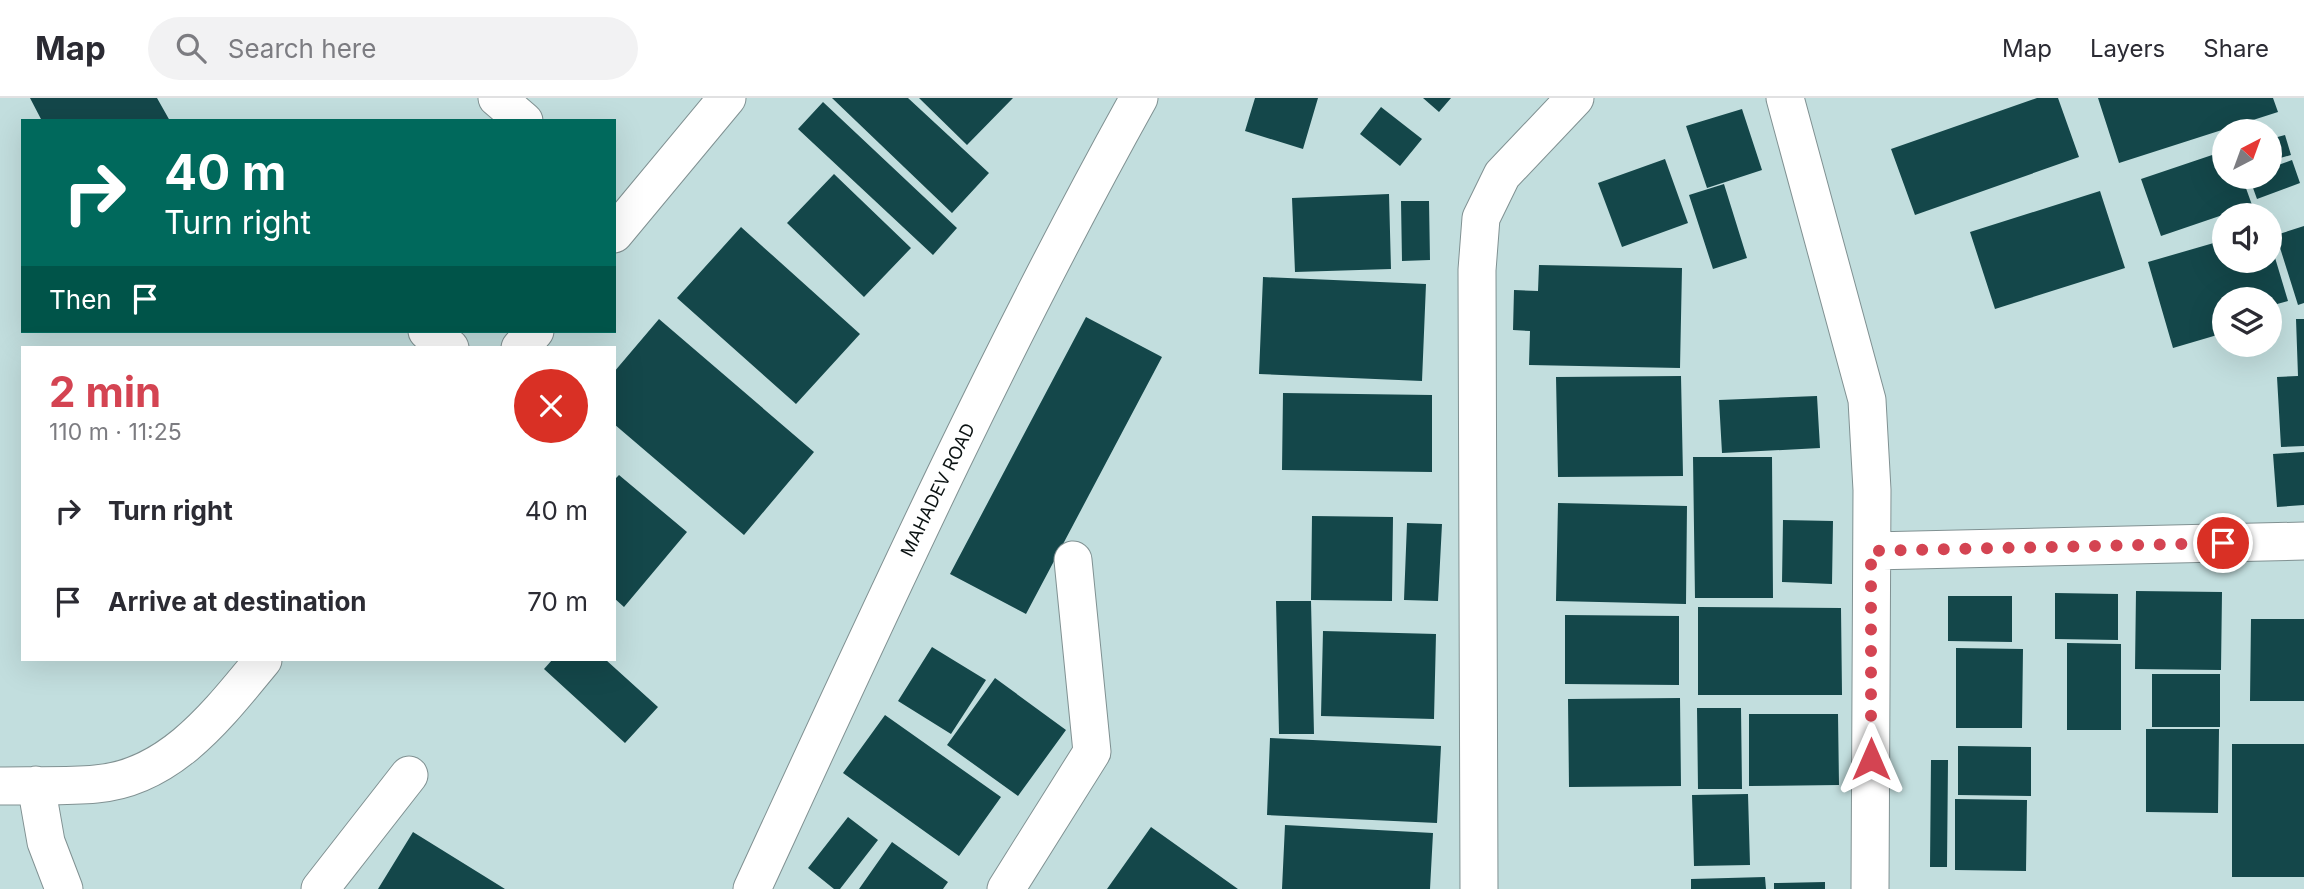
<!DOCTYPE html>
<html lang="en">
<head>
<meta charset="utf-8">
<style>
  body { margin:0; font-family:Inter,sans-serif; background:#f2f2f3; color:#2b2b33; height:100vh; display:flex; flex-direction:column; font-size:26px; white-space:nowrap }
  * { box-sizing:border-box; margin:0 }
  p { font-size:23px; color:#7c7c81 }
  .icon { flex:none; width:38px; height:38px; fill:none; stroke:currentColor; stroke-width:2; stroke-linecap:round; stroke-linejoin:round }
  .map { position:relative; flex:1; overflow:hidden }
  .panel { position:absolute; left:21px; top:248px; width:595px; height:315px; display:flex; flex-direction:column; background:#fff; border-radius:0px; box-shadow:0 7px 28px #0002 }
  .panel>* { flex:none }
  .guide { position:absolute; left:21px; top:21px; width:595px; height:214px; border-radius:0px; box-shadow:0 7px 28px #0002; background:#00695c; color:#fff; overflow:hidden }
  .needle { width:46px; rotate:41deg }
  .buttons { position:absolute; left:2212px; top:21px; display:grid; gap:14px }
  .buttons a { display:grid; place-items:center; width:70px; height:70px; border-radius:50%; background:#fff; box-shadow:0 7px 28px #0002; font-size:35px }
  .pin { position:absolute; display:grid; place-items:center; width:60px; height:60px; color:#fff; margin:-30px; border:4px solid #fff; border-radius:50%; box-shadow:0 2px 7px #0007 }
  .me { position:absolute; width:77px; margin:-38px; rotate:0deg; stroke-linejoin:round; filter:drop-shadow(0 0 5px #0008) }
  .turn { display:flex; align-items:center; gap:24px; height:147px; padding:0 28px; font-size:32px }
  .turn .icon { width:91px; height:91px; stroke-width:2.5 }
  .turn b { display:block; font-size:49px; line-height:60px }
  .then { display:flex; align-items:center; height:66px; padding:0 28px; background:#0003; gap:14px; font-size:26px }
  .round { display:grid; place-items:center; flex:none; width:74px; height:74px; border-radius:37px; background:#f2f2f3 }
  .head { display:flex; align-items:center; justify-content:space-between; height:119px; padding:0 28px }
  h1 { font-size:42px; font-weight:700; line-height:52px; color:#d44452 }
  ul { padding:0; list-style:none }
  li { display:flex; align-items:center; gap:21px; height:91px; padding:0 28px }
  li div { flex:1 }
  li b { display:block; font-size:26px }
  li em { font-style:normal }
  header { display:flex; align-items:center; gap:42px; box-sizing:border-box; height:98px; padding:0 35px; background:#fff; border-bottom:2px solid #e1e1e2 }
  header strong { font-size:33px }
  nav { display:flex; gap:38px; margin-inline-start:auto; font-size:24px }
  .search { width:490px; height:63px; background:#f2f2f3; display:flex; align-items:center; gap:18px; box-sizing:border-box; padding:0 24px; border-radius:38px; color:#7c7c81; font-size:26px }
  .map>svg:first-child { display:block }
  .built { fill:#c2dede; fill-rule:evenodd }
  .building { fill:#14474a }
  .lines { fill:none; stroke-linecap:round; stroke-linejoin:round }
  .minor-casing { stroke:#809192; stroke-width:39 }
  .minor { stroke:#fff; stroke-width:37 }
  .route { stroke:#d44452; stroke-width:12; stroke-dasharray:0 21.6 }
  .labels { text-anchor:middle; stroke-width:7; stroke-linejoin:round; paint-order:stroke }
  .street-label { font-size:18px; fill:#0b1212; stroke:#fff }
</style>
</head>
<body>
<header>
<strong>Map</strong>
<div class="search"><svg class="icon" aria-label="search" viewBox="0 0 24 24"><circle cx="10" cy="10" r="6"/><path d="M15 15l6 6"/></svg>Search here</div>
<nav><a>Map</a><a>Layers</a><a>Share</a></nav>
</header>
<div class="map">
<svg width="2304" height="791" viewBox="0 0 2304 791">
  <rect width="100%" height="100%" fill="#d6e8e8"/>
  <!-- built -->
  <path class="built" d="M0,0H2304V791H0ZM23,23H614V233H23ZM2224,33H2270V79H2224ZM2224,117H2270V163H2224ZM2224,201H2270V247H2224ZM23,250H614V562H23Z"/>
  <!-- building -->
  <path class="building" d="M30,0H157L170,23H42Z
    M832,0H908L989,75L952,115Z
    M919,0H1013L967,47Z
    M1255,0H1318L1303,51L1245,33Z
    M1423,0H1451L1439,14Z
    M2037,0H2058L2079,59L1915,117L1891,51Z
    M2098,0H2273L2278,14L2119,65Z
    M823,4L957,130L933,157L798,31Z
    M1381,9L1422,41L1400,68L1360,36Z
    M1742,11L1762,72L1707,90L1686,28Z
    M2285,37L2291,57L2270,63V41Z
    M2224,53V79H2242L2252,107L2161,138L2141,81Z
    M1665,61L1688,125L1622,149L1598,85Z
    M2292,62L2300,85L2257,101L2249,79H2270V70Z
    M834,76L911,150L864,199L787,125Z
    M1724,86L1747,160L1713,171L1689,97Z
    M2100,93L2125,170L1995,211L1970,134Z
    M1389,96L1391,171L1295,174L1292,100Z
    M1401,103H1429L1430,162L1402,163Z
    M2304,128V205L2298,207L2276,137Z
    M741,129L860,236L796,306L677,200Z
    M2224,142V163H2270V143L2288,203L2270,208V201H2224V235L2173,250L2148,164Z
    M1539,167L1682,170L1680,270L1529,267L1530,233L1513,232L1514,192L1538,193Z
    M1263,179L1426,186L1422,283L1259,276Z
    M1086,219L1162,259L1026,516L950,476Z
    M659,221L814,354L744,437L614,326V274Z
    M2296,221H2304V348L2281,349L2277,279L2298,278Z
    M1681,278L1683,378L1558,379L1556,279Z
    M1283,295L1432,297V374L1282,372Z
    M1817,298L1820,350L1722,355L1719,302Z
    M2304,354V407L2277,409L2273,356Z
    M1693,359H1772L1773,500H1695Z
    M619,377L687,434L624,509L614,500V382Z
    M1558,405L1687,408L1686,506L1556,503Z
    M1312,418L1393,419L1392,503L1311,502Z
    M1783,422L1833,423L1832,486L1782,484Z
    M1407,425L1442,426L1438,503L1404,502Z
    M2136,493L2222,494L2221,572L2135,571Z
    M2055,495L2118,496V542L2055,541Z
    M1948,498H2012V544L1948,543Z
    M1276,503H1311L1314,636H1279Z
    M1698,509L1841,510L1842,597H1698Z
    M1565,517L1679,518V587L1565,586Z
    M2251,521H2304V603H2250Z
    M1323,533L1436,536L1434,621L1321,618Z
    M2067,545L2121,546V632H2067Z
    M932,549L986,582L951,636L898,603Z
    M1956,550L2023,551L2022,630H1956Z
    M552,562H606L658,609L625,645L544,571Z
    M2152,576H2220V629H2152Z
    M995,580L1066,632L1018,698L947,647Z
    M1680,600L1681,688L1569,689L1568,601Z
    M1697,610H1741L1742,691H1698Z
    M1749,616H1838L1839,687L1749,688Z
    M885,617L1001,699L959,758L843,675Z
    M2146,631H2219L2218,715L2146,714Z
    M1270,640L1441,648L1437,725L1267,717Z
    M2232,646H2304V779H2232Z
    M1958,648L2031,649V698L1958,697Z
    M1931,662H1948L1947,769H1930Z
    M1748,696L1750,767L1694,768L1692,697Z
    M1955,701L2027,702L2026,773L1955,772Z
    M848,719L878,742L840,791H834L808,770Z
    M1285,727L1433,735L1430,791H1282Z
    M1151,729L1238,791H1107Z
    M413,734L505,791H378Z
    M892,744L948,784L943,791H859Z
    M1765,779L1766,791H1691V781Z
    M1825,784V791H1774V785Z"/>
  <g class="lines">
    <defs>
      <path id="minor" d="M497,0L524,23
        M1785,0L1867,302L1872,392L1870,791
        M614,136L727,0
        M427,233L450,250
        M520,250L535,233
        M1872,453L2304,443
        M36,687L46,744L64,791
        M0,688C32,687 65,689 96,686C171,680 219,615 263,562
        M320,791L409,677
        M752,791C875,524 996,257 1139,0
        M1006,791L1092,654L1073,462
        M1479,791L1477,172L1481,120L1502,77L1575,0"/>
    </defs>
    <!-- minor casing -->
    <use href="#minor" class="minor-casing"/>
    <!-- minor -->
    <use href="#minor" class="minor"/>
  </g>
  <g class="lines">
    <!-- route -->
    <path class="route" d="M1871,661V453L2223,445"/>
  </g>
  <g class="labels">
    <!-- street labels -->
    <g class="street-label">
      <text transform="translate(938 392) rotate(-64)" y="6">MAHADEV ROAD</text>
    </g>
  </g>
</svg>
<div class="buttons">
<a><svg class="needle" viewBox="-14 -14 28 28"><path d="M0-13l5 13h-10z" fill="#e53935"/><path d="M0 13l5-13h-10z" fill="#7c7c81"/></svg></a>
<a><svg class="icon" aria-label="sound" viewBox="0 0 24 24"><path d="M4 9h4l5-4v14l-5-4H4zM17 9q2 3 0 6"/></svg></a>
<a><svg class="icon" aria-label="layers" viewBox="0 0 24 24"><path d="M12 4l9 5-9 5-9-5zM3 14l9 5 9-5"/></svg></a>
</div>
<div class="pin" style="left:2223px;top:445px;background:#d93025"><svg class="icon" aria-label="arrive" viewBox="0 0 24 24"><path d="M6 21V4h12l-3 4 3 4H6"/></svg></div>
<svg class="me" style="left:1871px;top:661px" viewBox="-20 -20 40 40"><path d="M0-17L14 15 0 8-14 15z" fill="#d44452" stroke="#fff" stroke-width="4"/></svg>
<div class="guide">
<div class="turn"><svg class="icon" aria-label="right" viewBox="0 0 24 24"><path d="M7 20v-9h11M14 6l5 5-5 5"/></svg><div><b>40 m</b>Turn right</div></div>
<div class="then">Then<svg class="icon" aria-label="arrive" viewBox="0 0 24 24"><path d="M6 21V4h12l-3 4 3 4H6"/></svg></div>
</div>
<section class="panel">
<div class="head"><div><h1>2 min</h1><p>110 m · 11:25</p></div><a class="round" style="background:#d93025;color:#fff"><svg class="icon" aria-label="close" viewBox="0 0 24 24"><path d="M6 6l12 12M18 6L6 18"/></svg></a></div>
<ul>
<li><svg class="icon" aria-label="right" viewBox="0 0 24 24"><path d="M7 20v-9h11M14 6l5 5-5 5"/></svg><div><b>Turn right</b></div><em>40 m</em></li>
<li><svg class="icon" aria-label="arrive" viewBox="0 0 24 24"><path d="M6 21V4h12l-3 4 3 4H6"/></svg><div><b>Arrive at destination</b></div><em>70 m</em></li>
</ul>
</section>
</div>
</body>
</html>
